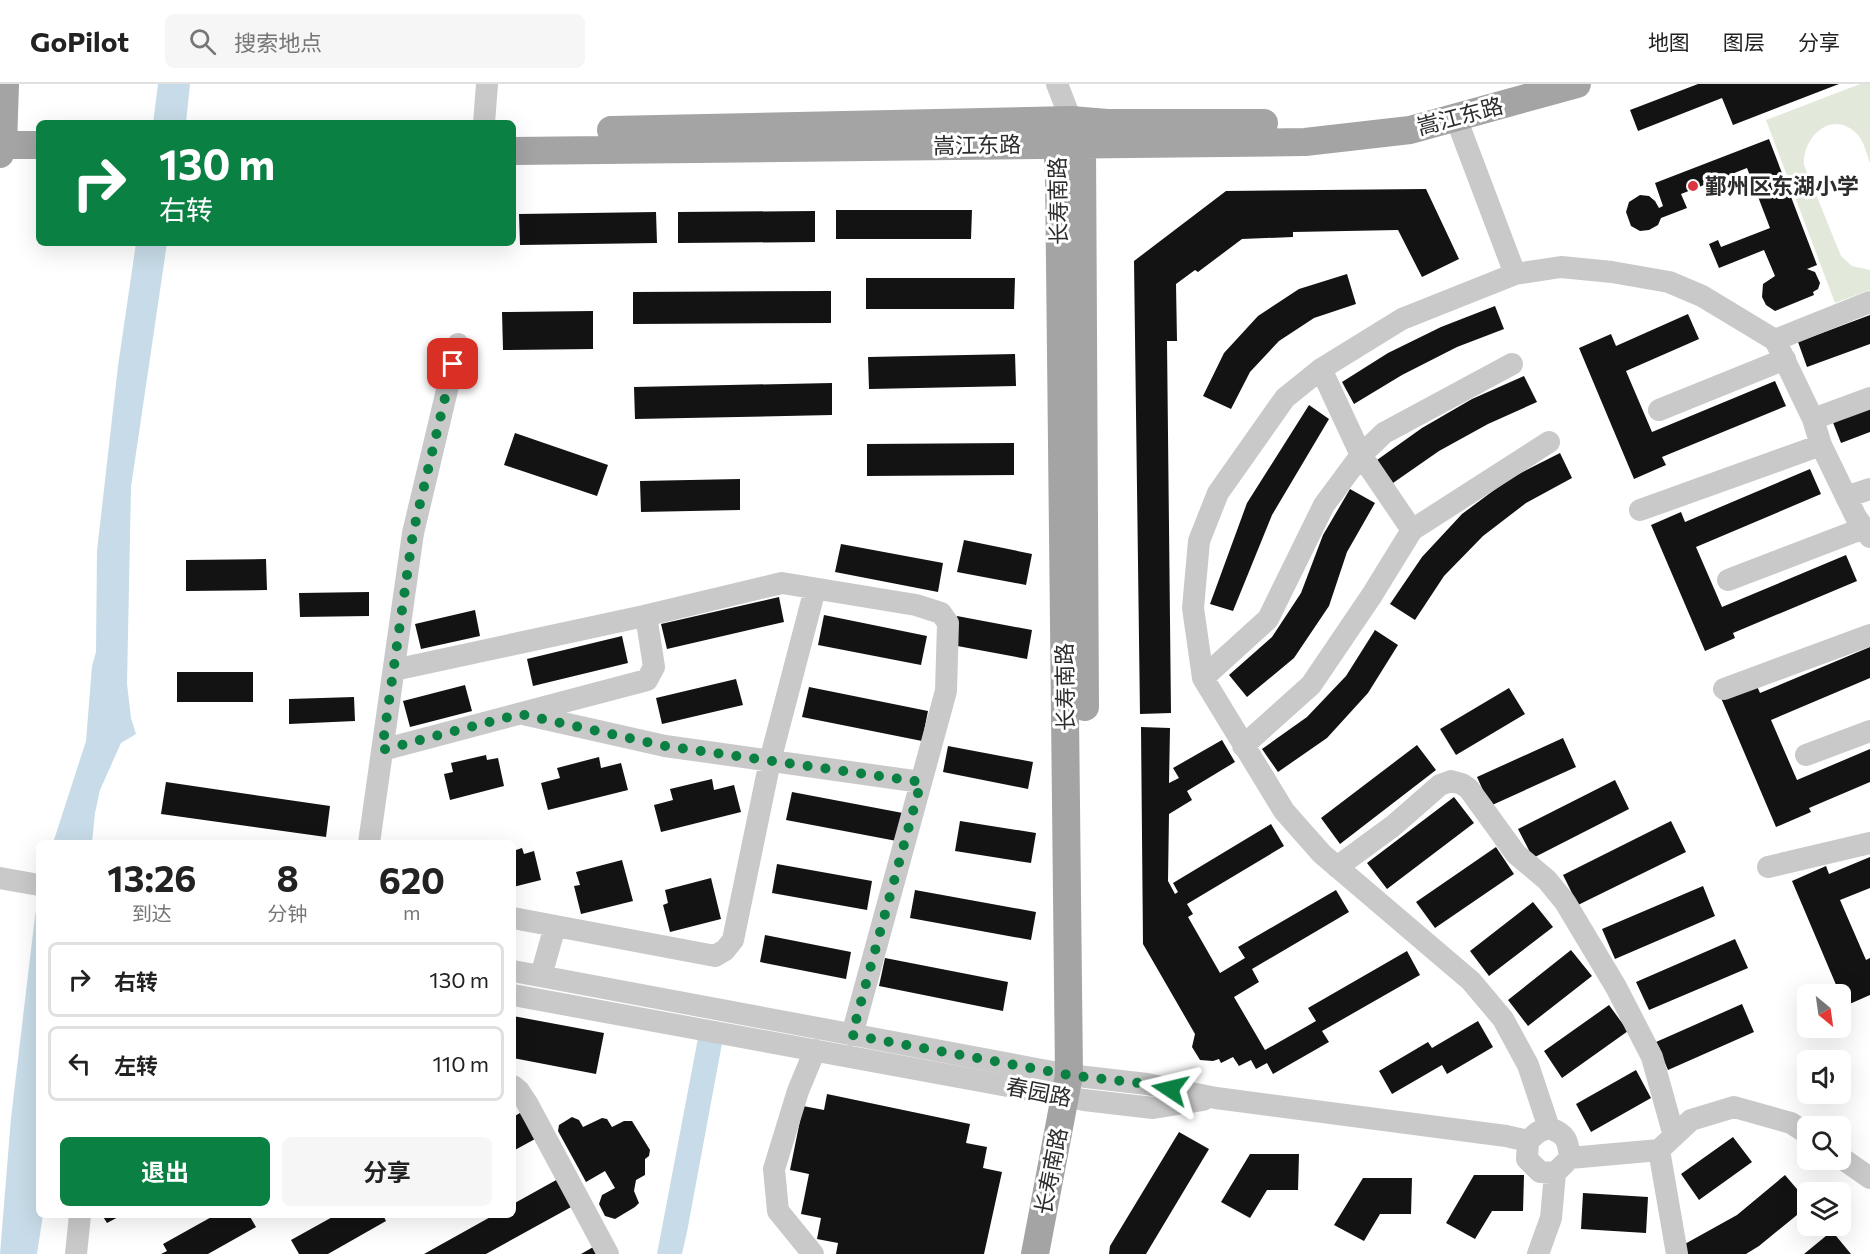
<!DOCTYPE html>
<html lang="zh">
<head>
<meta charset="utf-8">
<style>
  body { margin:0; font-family:Commissioner,"Noto Sans SC",sans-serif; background:#f6f6f6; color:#222; height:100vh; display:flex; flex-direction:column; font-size:22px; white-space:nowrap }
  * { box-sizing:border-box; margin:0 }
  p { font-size:20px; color:#767676 }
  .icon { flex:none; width:33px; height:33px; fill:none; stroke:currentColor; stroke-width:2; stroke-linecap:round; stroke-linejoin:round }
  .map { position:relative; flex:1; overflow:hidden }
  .panel { position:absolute; left:36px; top:756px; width:480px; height:378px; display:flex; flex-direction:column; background:#fff; border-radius:9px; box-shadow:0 6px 24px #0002 }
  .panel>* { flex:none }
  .top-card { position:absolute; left:36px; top:36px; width:480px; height:126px; border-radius:9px; box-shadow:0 6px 24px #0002; background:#0b8043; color:#fff; overflow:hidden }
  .needle { width:39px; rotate:151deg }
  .controls { position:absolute; left:1797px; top:900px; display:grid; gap:12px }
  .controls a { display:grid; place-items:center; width:54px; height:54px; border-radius:9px; background:#fff; box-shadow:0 6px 24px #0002; font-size:30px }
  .pin { position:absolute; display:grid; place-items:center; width:51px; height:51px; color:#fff; margin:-26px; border-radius:12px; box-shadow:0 3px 9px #0006 }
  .me { position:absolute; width:66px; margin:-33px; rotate:280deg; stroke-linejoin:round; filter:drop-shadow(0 0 4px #0008) }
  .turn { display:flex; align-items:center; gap:21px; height:126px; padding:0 24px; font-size:27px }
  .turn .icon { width:78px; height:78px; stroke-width:2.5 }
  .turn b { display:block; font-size:42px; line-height:51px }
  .eta { display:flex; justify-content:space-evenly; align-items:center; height:102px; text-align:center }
  .eta b { font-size:36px; font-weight:700; line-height:42px }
  .primary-button { display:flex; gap:12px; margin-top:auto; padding:12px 24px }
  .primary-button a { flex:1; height:69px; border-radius:9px; background:#0b8043; color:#fff; font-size:24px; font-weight:700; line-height:69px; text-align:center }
  .primary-button a+a { background:#f6f6f6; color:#222 }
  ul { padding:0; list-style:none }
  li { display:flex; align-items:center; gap:18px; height:75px; margin:0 12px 9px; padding:0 12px; border:3px solid #e0e0e0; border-radius:9px }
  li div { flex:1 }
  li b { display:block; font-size:22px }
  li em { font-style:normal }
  header { display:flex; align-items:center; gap:36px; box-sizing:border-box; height:84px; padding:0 30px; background:#fff; border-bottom:2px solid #e0e0e0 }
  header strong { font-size:28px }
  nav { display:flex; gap:33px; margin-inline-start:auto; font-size:21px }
  .search { width:420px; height:54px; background:#f6f6f6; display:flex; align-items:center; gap:15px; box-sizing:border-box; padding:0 21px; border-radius:9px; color:#767676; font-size:22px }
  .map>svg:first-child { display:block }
  .green { fill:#e2e9da }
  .water { fill:#c7dce8 }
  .building { fill:#131313 }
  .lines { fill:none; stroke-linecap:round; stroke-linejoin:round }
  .minor { stroke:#c9c9c9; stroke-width:22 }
  .major { stroke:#a4a4a4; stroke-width:28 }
  .route { stroke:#0b8043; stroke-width:10; stroke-dasharray:0 18 }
  .poi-dot { fill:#da3744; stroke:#fff; stroke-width:2 }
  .labels { text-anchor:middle; stroke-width:6; stroke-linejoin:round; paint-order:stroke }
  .street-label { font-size:22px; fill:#2c2c2c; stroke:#fff }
  .poi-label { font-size:22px; font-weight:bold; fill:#2c2c2c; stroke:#fff; text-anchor:start }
</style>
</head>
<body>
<header>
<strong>GoPilot</strong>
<div class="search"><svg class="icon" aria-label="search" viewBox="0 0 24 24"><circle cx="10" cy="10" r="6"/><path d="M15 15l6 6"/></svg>搜索地点</div>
<nav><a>地图</a><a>图层</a><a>分享</a></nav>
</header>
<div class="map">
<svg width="1870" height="1170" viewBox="0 0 1870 1170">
  <rect width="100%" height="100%" fill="#fff"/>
  <!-- green -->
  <path class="green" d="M1860,0H1870V79C1866,69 1864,56 1856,49C1832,25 1802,53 1804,81L1841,172L1852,182L1870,186V206L1835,219L1766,36Z"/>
  <!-- water -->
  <path class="water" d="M158,0H190L186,39H153Z
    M136,159H167L131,403L127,600L131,634L136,650L121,659L100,706L95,729L92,759H53L86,657L92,582L96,568L97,467L118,282Z
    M39,814V1131H43L37,1170H0L11,1034L35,832Z
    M698,954H723L687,1148L682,1170H657Z"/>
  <!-- building -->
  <path class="building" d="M1698,0H1839L1733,41L1722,14L1638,47L1630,26Z
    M1769,55L1817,181L1807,185L1815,188L1820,199L1818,205L1813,208L1814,211L1775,227L1766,221L1762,213L1763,200L1775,192L1764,166L1719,184L1709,160L1718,156L1721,163L1770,144L1747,84L1681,110L1687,124L1661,134L1658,141L1649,146L1640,147L1631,142L1626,128L1629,118L1640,111L1649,112L1655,117L1659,124L1663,122L1655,99Z
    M1426,105L1459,175L1422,193L1398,146L1293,148V153L1242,155L1198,188L1195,186L1176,200L1177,257H1167L1171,629L1140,630L1134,177L1226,107Z
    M836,126H972L971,155H836Z
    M815,127V158L678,159V128Z
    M656,128L657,159L520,161L519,130Z
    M1347,190L1356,220L1314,234L1279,257L1250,288L1231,325L1203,312L1224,269L1258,232L1299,205Z
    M866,194H1015L1014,225H866Z
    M831,207V239L633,240V208Z
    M1495,222L1504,245L1457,263L1402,291L1354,320L1342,298L1388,269L1441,243Z
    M593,227V265L503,266L502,228Z
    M1688,230L1699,255L1626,287L1652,348L1775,297L1786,322L1662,373L1666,381L1634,395L1579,264L1611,250L1616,262Z
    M1870,231V260L1807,283L1798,258Z
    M1015,270L1016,302L869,305L868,273Z
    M1524,292L1537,318L1488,340L1439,367L1393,399L1377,376L1422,344L1472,315Z
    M832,299V331L635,335L634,303Z
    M1309,321L1329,335L1272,431L1233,527L1210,520L1247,419Z
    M1870,321V348L1841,359L1832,336Z
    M515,349L608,381L597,412L504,381Z
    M1014,359V391L867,392V360Z
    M1560,369L1572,394L1526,419L1483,452L1444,492L1415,536L1390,520L1422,473L1462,430L1509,395Z
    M1810,385L1821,410L1696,463L1722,523L1846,471L1857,497L1733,549L1735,554L1705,567L1651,441L1681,428L1685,438Z
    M740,395V426L641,428L640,397Z
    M1350,405L1375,419L1347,468L1329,522L1294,574L1247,613L1229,591L1272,553L1301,509L1323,451Z
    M964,456L1032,470L1026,501L957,488Z
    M841,460L943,479L938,508L835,488Z
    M266,475L267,506L186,507V476Z
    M369,508V532L300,533L299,509Z
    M779,513L784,538L667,565L661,540Z
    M475,526L480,552L421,565L415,540Z
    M824,531L927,552L921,581L818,561Z
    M957,532L1032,546L1027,575L952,561Z
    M1375,546L1398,561L1368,609L1327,654L1278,688L1262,665L1307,633L1346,592Z
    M622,552L628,579L533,602L527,575Z
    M1870,563V594L1771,636L1797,696L1870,665V698L1809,724L1811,728L1776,743L1721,614L1756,600L1760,609Z
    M177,588H253V618H177Z
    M736,595L743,621L662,640L656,614Z
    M465,601L472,627L410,643L403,617Z
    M809,603L928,627L922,657L802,633Z
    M1509,604L1525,630L1456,671L1440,645Z
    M354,613L355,637L289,640V615Z
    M1141,643L1170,644L1169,699L1179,694L1173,684L1222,656L1235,678L1187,707L1192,716L1169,730L1168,797L1175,810L1178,808L1173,799L1271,740L1284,762L1187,820L1193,830L1188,833L1220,889L1245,874L1238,863L1336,806L1349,828L1252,885L1259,898L1234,913L1265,966L1316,937L1308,924L1407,867L1420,891L1322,947L1329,958L1273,990L1267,979L1256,985L1251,976L1239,982L1233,973L1221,979L1219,975L1213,977L1200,976L1192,963L1195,950L1143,860Z
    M1563,654L1576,683L1490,722L1477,693Z
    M1417,661L1436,686L1340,760L1321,734Z
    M948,662L1033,678L1028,705L943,688Z
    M486,671L487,676L498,674L504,702L450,716L444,690L453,688L451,679Z
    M599,673L601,684L621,679L628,706L548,726L541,699L560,694L557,684Z
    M712,695L714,706L734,701L741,728L661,748L654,721L673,716L670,705Z
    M1615,696L1629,725L1533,774L1518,745Z
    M166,698L330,722L326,753L161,730Z
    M792,708L908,730L902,758L786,736Z
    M1454,713L1474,739L1387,805L1367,779Z
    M960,737L1036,749L1031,779L955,767Z
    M1671,737L1686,768L1578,821L1563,791Z
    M1496,763L1514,790L1435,844L1416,818Z
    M522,764L524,770L534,767L541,796L513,803V767Z
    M1870,773V804L1840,816L1866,876L1870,874V911L1845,922L1792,797L1826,782L1829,790Z
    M622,776L633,817L581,830L574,802L580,801L576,788Z
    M777,780L872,797L867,826L772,809Z
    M711,794L721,835L670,848L663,821L668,819L665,806Z
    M1703,802L1715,832L1615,875L1602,845Z
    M915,806L1036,828L1031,856L910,834Z
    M1533,818L1553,843L1489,892L1470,867Z
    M765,851L851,868L846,895L760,878Z
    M1735,855L1748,884L1649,926L1636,898Z
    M1571,866L1592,892L1528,942L1508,916Z
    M885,874L1008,898L1003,927L879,902Z
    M1742,920L1754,948L1668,986L1656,958Z
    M1609,921L1628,947L1562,994L1544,967Z
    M513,932L604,949L596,990L513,974Z
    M1478,937L1493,963L1447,990L1442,981L1392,1010L1379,987L1428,958L1432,964Z
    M1636,986L1651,1014L1591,1048L1576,1020Z
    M827,1010L970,1040L966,1059L987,1063L983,1084L1002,1088L984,1170H836L838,1159L817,1155L821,1134L801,1130L809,1090L790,1086L803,1022L824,1026Z
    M520,1029L535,1055L513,1067V1033Z
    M572,1033L579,1036L583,1043L602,1034L607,1035L612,1043L624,1037H632L650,1066L649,1072L645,1075V1091L636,1096L634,1107L639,1119L635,1123L615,1135L605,1132L599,1120L602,1111L615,1104L605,1087L586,1098L558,1047L559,1041Z
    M1179,1048L1209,1065L1146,1170H1109L1110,1162Z
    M1733,1053L1752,1078L1699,1116L1681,1090Z
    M1250,1070H1299L1298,1106H1267L1250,1134L1221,1118Z
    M1474,1091H1524L1523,1127H1492L1475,1155L1446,1139Z
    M1785,1091L1808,1118V1122L1759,1162L1746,1170H1688L1683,1161L1737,1131Z
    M1363,1094H1412L1411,1130H1380L1364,1157L1334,1141Z
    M558,1095L573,1122L486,1170H424L494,1131H513V1120Z
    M1583,1109L1648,1113L1646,1149L1581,1145Z
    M102,1131H122L107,1139Z
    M215,1131H249L256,1143L208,1170H161L167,1167L163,1160Z
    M336,1131H383L386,1137L328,1170H299L291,1156Z
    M1832,1147L1851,1170H1804Z
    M595,1162L600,1170H581Z"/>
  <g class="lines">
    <!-- minor -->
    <path class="minor" d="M1057,0L1071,36
      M1456,34L1515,190
      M484,39L487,0
      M1775,256L1870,218
      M1321,285L1361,371L1412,446
      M1659,326L1785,275
      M1813,335L1870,314
      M1846,413L1870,405
      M1640,426L1821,361
      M1728,496L1864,444
      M644,532L782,499L916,521L941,529L948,539L946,607L852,951
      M1203,594L1268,535L1324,421L1361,371L1384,349L1512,280
      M1724,605L1870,551
      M523,630L665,662L921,698
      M1243,662L1311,601L1372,511L1412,446L1549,358
      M382,666L647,596L654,583L648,544L644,532L394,586
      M1806,671L1870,647
      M369,759L413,449L458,260
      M1337,783L1393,742L1440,701L1451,697L1462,700L1469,705L1516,770L1547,796L1565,818L1616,903L1652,973L1674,1052
      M1768,783L1870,759
      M0,794L39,801
      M513,834L715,872L725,866L733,856L770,677L815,505
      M513,887L1069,991L1147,1000L1216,1014L1506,1052L1528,1057
      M541,892L555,842
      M513,911L1084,1016L1153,1024L1203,1016
      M513,1002L519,1007L527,1019L608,1170
      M1549,1044L1528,981L1503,935L1471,897L1322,770L1284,727L1203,594L1193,524L1199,457L1218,409L1285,314L1321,285L1402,235L1515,190L1561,183L1612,188L1669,198L1702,212L1775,256L1813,335L1821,361L1856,433L1870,453
      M1549,1044C1567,1050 1568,1057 1570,1074L1555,1089L1540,1088L1527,1075L1528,1057L1538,1048Z
      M1659,1066L1677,1170
      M1840,1073L1870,1094
      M1570,1074L1659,1066L1691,1036L1734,1023L1791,1039L1808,1050
      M76,1170L80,1131
      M813,1170L778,1127L774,1085L798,1007L815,966
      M1538,1170L1551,1134L1555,1089"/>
    <!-- major -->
    <path class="major" d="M1071,36L1082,60L1085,623
      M611,46L1071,36L1107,39H1264
      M0,61H39
      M513,67L1305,58L1410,46L1577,0
      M0,70L3,61L5,0
      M1035,1170L1069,991L1059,89L1057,60L1071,36"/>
  </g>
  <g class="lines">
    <!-- route -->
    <path class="route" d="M453,280L413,449L382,666L520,630L665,662L921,698L852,951L1069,991L1147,1000L1170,1005"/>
  </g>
  <!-- markers -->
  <circle class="poi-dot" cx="1693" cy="102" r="6"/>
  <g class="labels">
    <!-- street labels -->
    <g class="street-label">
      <text transform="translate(1460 32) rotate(-15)" y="8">嵩江东路</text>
      <text transform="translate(977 61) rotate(-1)" y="8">嵩江东路</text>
      <text transform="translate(1058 117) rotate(-91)" y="8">长寿南路</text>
      <text transform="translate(1065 603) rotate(-91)" y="8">长寿南路</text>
      <text transform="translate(1039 1008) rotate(11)" y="8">春园路</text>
      <text transform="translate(1051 1087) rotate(-79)" y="8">长寿南路</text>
    </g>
    <!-- poi labels -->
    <g class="poi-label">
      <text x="1705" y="110">鄞州区东湖小学</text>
    </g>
  </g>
</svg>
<div class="controls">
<a><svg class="needle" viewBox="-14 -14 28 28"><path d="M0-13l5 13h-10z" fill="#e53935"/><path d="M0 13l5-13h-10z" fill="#767676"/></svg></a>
<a><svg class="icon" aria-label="sound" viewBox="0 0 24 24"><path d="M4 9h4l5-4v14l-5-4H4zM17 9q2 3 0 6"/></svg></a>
<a><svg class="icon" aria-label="search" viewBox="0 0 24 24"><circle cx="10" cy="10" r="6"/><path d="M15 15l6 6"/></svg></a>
<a><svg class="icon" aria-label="layers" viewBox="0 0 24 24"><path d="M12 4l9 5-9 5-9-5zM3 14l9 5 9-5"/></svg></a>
</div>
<div class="pin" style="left:453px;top:280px;background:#d93025"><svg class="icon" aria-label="arrive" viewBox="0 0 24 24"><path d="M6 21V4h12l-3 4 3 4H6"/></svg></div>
<svg class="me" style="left:1170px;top:1005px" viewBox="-20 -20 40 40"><path d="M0-17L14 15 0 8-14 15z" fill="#0b8043" stroke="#fff" stroke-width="4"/></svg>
<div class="top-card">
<div class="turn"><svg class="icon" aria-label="right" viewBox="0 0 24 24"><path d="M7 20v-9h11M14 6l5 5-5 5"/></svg><div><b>130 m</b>右转</div></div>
</div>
<section class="panel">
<div class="eta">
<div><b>13:26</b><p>到达</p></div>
<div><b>8</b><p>分钟</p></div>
<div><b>620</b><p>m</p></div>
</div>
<ul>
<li><svg class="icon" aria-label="right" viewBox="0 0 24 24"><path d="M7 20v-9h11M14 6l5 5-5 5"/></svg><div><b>右转</b></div><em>130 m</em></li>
<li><svg class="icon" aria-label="left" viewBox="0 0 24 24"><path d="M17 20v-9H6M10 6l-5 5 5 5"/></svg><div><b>左转</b></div><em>110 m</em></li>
</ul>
<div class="primary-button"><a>退出</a><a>分享</a></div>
</section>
</div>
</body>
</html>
